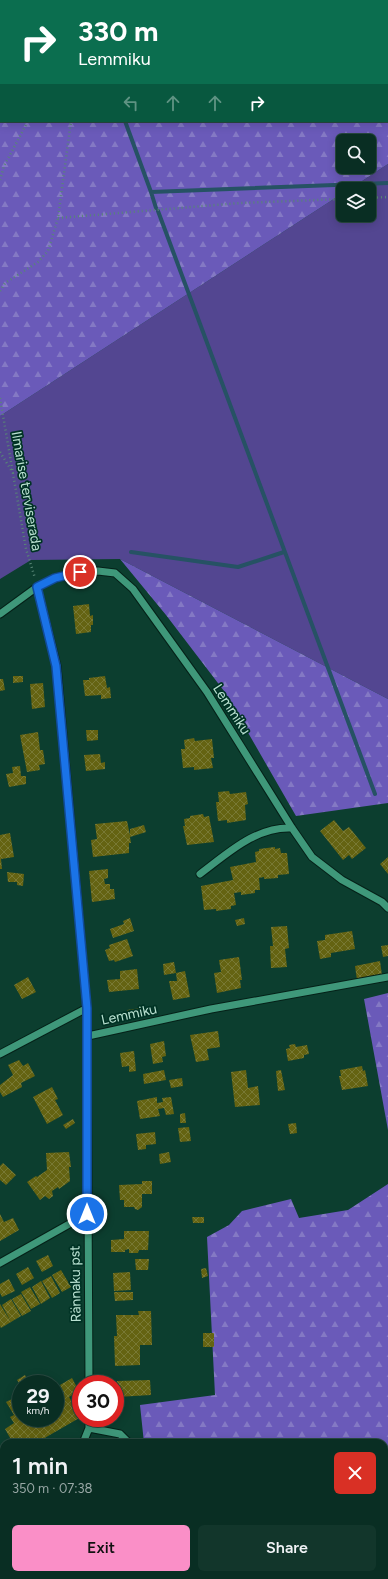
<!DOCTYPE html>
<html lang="en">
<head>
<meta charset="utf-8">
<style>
  body { margin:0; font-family:Figtree,sans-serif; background:#12362b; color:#f1f3f6; height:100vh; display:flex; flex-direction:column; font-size:15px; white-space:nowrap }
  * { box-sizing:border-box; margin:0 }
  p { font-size:13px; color:#99a8a6 }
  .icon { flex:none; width:22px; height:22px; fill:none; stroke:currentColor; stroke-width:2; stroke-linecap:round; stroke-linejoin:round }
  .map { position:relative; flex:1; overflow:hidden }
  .side { position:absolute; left:0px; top:1439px; width:388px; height:140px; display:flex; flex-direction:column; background:#092e23; border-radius:12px 12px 0 0; box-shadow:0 2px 10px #0003,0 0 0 1px #294a41 }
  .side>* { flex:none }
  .top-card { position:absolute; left:0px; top:0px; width:388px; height:122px; box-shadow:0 2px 10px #0003,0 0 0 1px #294a41; background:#0b6e4f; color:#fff; overflow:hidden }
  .buttons { position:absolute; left:336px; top:134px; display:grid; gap:8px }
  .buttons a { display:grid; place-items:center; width:40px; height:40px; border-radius:6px; background:#092e23; box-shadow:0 2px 10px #0003,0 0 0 1px #294a41; font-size:20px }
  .speed { position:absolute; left:12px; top:1375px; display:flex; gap:8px; font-size:20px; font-weight:700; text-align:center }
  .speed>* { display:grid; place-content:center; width:52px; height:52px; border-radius:50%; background:#092e23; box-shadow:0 2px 10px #0003,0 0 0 1px #294a41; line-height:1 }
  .speed small { font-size:10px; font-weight:400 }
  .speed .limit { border:6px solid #d22; background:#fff; color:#111 }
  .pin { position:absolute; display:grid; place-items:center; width:34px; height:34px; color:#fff; margin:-17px; border:2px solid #fff; border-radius:50%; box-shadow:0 1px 4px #0007 }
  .me { position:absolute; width:44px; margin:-22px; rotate:0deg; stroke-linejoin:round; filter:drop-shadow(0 0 3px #0008) }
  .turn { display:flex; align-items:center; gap:14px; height:84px; padding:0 12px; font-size:18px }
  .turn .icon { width:52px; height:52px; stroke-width:2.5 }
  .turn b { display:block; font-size:28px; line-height:34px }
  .lanes { display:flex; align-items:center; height:38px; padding:0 12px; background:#0003; justify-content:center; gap:20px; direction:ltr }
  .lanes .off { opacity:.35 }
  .round { display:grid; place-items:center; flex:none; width:42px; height:42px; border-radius:6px; background:#12362b }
  .summary { display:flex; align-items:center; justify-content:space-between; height:68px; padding:0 12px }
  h1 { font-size:24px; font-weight:600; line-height:30px }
  .cta { display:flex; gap:8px; margin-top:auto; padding:8px 12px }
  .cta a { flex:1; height:46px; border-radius:6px; background:#fa8fc7; color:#111; font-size:16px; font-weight:600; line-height:46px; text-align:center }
  .cta a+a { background:#12362b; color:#f1f3f6 }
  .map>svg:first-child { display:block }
  .green { fill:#534691 }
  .forest { fill:url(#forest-firs); fill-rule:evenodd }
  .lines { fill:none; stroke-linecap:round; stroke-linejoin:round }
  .stream { stroke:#265264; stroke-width:4 }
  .building { fill:url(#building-cross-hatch) }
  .minor-casing { stroke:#052118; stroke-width:9 }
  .path { stroke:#588676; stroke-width:2.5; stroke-dasharray:1 3; stroke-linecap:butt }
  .minor { stroke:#3f987a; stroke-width:7 }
  .route-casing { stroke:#114b97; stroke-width:10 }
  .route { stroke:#1a73e8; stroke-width:7 }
  .labels { text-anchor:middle; stroke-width:3.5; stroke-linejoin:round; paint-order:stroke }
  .street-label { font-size:14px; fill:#bae2d2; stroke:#003325 }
</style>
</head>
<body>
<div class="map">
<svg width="388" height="1579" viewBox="0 0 388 1579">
  <defs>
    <pattern id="forest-firs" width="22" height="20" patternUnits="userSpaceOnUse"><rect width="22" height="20" fill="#6a5ab9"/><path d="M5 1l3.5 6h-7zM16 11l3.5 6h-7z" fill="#8479c4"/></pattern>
    <pattern id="building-cross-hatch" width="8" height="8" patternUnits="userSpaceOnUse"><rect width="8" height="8" fill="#646312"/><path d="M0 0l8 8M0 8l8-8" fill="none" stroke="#787934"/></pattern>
  </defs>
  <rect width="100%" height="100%" fill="#0c3e2f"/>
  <!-- green -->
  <path class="green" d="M388,164V699L120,559L31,560L0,579V416L343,193V215H369V189H350Z"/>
  <!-- forest -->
  <path class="forest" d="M0,0H388V164L350,189H343V193L0,416ZM1,1H387V121H1ZM343,141H369V167H343Z
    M120,559L388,699V803L296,816L224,691L166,615Z
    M388,993V1130L364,999Z
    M388,1184V1579H157L156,1575H384V1443H144L140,1405L215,1395L207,1237L229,1225L242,1211L291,1199L299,1218L348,1210Z"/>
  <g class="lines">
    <!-- stream -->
    <path class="stream" d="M129,1V0
      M125,121L151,192L388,183
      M151,192L156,208
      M158,211L375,794
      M131,552L238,567L284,552"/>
  </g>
  <!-- building -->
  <path class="building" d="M89,604L90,616L93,615V625H91V632L76,634L73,606Z
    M13,676H23V682L13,683Z
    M105,676L107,688L110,687L111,698L101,699V695L85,696L83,680H89V678Z
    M0,679H3L5,690L0,691Z
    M43,683L45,707L32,709L30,684Z
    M86,730H98V740L87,741Z
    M38,732L40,750H43L45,764L39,765L40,770L27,772L20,735Z
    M194,738L195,741L212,739L214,758H211L213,768L194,770V767L183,768L181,749H185L184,740Z
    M100,754L101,763L105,762V769L86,771L84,755Z
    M20,766L21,776H26V784L9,787L6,774L13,773L12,767Z
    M229,791L230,794L246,792L248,804L245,805L246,820L227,823V820L218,821L216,802H219L218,792Z
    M203,814L204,817L209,816L214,842L187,845L183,826H185L184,819L190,818V816Z
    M334,820L343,831L349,827L366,848L352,859L349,855L343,860L320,831Z
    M127,821L130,835V829L144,825L146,832L130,837L131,843H129V853L93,857L91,840L97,839L95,824Z
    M10,833L14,857L1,859L2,869H0V835Z
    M275,847V849L280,848L281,853H287L289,874L278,875V878L264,879V877L259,878L260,890H255V893L241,895V892L234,893L236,905L231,906V909L216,911V909L204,910L201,886L233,880L230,867L256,862L255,852L259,851V849Z
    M388,857V874L380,864Z
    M108,869V878L104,879L105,884H110V889H114L115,899L92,902L89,871Z
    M7,872L24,874L23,886L17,885V882H8Z
    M130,918L134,931L113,938L110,929L124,924L123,921Z
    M244,918L245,924L237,926L235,920Z
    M287,926L289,948L285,949L287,967L271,968L270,946H273L271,927Z
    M352,931L355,949L331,953V957L320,959L317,941L325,940V935Z
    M127,939L133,956L115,962L114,960L109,961L105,950L110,948L109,945Z
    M388,945V956L383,957L381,946Z
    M239,957L242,980H240L241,988L217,993L214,973L221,972L219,960Z
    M380,961L382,975L357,980L355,966Z
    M174,962L176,973L185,971L190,997L173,1000L169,981H177L176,973L164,975L163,964Z
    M137,969L139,989L109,992L107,980L120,979V971Z
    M28,977L36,992L22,999L14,985Z
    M141,1008L143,1013L129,1016L127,1010Z
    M218,1031L220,1047L207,1049L209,1060L196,1062L190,1035Z
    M164,1041L166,1056L162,1057L163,1062L153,1064L150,1044Z
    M295,1044L296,1047L307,1045L309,1054L304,1055V1058L288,1061L286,1049L290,1048L289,1045Z
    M134,1051L136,1071L129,1072V1066L122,1067L120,1053Z
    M19,1060L23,1066L28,1063L35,1076L21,1083L22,1087L3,1097L0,1092V1085L13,1075L8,1065Z
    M362,1066L363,1071L365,1070L368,1086L342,1090L339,1076H341L340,1070Z
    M164,1070L166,1080L144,1084L143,1074Z
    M246,1070L248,1088L258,1086L260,1105L235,1107L231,1072Z
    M281,1070L285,1090L278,1091L276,1071Z
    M182,1078L183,1086L171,1088L169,1080Z
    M52,1087L58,1099L55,1100L63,1115L47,1124L33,1097Z
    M157,1097V1103L163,1102L162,1098L171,1097L174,1114L166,1115L164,1108L158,1109L160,1116L140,1119L137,1101Z
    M185,1113L186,1123H180V1114Z
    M73,1119L75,1123L66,1129L63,1125Z
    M296,1123L297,1133L290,1134L288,1124Z
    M189,1127L191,1141L180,1142L178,1128Z
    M155,1132L156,1144L146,1145V1149L138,1150L136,1134Z
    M69,1152L71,1167H69L70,1181L59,1189L58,1187L52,1191L53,1196L49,1199L45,1196L40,1200L27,1182L36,1176L37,1177L47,1170L46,1153Z
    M169,1152L171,1162L160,1164L159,1154Z
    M3,1163L16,1175L6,1185L0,1180V1166Z
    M142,1181H152V1194H142V1207L138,1210L135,1209L134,1207H124V1200H120L119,1185L142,1184Z
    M0,1214L4,1222L13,1218L19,1230L0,1241Z
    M192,1217H204V1223H193Z
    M124,1231H149L148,1250H139L138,1253H129V1249L125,1250V1252H111V1240L124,1239Z
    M48,1255L53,1266L42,1272L36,1261Z
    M135,1259H149L148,1270H136Z
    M28,1267L34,1278L22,1285L16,1274Z
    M206,1268L208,1276L202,1278L201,1269Z
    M61,1270L71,1287L62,1292L52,1275Z
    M130,1272L131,1290L114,1291L113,1273Z
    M51,1276L60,1293L52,1298L42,1281Z
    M9,1279L15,1291L2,1297L0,1293V1284Z
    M41,1281L50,1298L41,1304L32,1287Z
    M30,1287L40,1304L31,1309L21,1292Z
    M114,1292H133V1300L115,1301Z
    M21,1294L31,1311L22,1316L12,1299Z
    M11,1299L21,1316L11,1322L2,1305Z
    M0,1304L11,1322L1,1328L0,1326Z
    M138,1311H151L152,1345H140V1365L115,1366L114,1336H117L116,1315H139Z
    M203,1333H214V1347H203Z
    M25,1375L30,1384H21V1386L17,1380Z
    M72,1378L79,1391L69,1397L81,1417L36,1443H13L5,1429L14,1423L10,1417L14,1415L6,1402L18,1396L21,1402V1418H55V1394L57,1397L64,1393L60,1385Z
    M150,1380L151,1395L117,1397V1381Z
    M0,1531L4,1538V1547L0,1549Z
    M65,1575H71L73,1579H57Z"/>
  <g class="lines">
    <defs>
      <path id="minor" d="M37,587L57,666L87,1008L89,1384
        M0,614L37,587L55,578L80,572L98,571L115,573L133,589L207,692L292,828L312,857L342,880L382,902L388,908
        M200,874C227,854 256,826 292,828
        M88,1036L211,1009L388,977
        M0,1054L87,1008
        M0,1263L87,1214
        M89,1428L120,1434L129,1443
        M83,1443L89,1428V1418
        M0,1501L4,1499
        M149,1575V1579"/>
    </defs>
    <!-- minor casing -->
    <use href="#minor" class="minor-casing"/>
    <!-- path -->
    <path class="path" d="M48,1V0
      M95,1V0
      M0,180L4,166L28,121
      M369,198L388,197
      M58,218L240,203L343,199
      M0,291L5,283L38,262L48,251L58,218L71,121
      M0,398L26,549L35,578
      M0,452L13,473"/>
    <!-- minor -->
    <use href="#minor" class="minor"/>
  </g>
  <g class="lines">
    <defs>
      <path id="route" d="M80,572L55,578L37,587L56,666L87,1008V1214"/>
    </defs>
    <!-- route casing -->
    <use href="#route" class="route-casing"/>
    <!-- route -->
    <use href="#route" class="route"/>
  </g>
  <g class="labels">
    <!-- street labels -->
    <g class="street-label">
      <text transform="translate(27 491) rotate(80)" y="5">Ilmarise terviserada</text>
      <text transform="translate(232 709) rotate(57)" y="5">Lemmiku</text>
      <text transform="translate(129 1014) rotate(-12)" y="5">Lemmiku</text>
      <text transform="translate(75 1284) rotate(-91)" y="5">Rännaku pst</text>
    </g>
  </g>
</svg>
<div class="buttons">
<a><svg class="icon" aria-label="search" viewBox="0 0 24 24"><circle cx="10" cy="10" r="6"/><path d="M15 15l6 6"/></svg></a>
<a><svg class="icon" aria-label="layers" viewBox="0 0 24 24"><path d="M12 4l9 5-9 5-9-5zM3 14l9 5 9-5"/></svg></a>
</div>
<div class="speed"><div>29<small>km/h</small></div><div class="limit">30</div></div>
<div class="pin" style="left:80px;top:572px;background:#d93025"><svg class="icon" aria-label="arrive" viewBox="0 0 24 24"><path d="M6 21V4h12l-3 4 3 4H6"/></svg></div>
<svg class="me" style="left:87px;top:1214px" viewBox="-20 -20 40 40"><circle r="17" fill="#1a73e8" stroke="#fff" stroke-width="3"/><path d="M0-11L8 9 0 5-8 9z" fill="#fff"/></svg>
<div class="top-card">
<div class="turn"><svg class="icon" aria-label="right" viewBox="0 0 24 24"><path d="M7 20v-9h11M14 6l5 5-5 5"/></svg><div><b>330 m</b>Lemmiku</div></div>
<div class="lanes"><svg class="icon off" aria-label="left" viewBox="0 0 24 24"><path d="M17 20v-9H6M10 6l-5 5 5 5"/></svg><svg class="icon off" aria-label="ahead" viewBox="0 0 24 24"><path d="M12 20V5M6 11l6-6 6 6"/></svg><svg class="icon off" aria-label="ahead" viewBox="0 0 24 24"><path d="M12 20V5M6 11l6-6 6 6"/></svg><svg class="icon" aria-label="right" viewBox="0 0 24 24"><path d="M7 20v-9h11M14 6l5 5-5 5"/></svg></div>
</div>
<section class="side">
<div class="summary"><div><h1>1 min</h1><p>350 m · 07:38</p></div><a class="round" style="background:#d93025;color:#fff"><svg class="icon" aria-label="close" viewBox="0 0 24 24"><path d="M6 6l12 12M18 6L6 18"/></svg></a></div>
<div class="cta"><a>Exit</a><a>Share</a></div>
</section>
</div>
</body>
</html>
